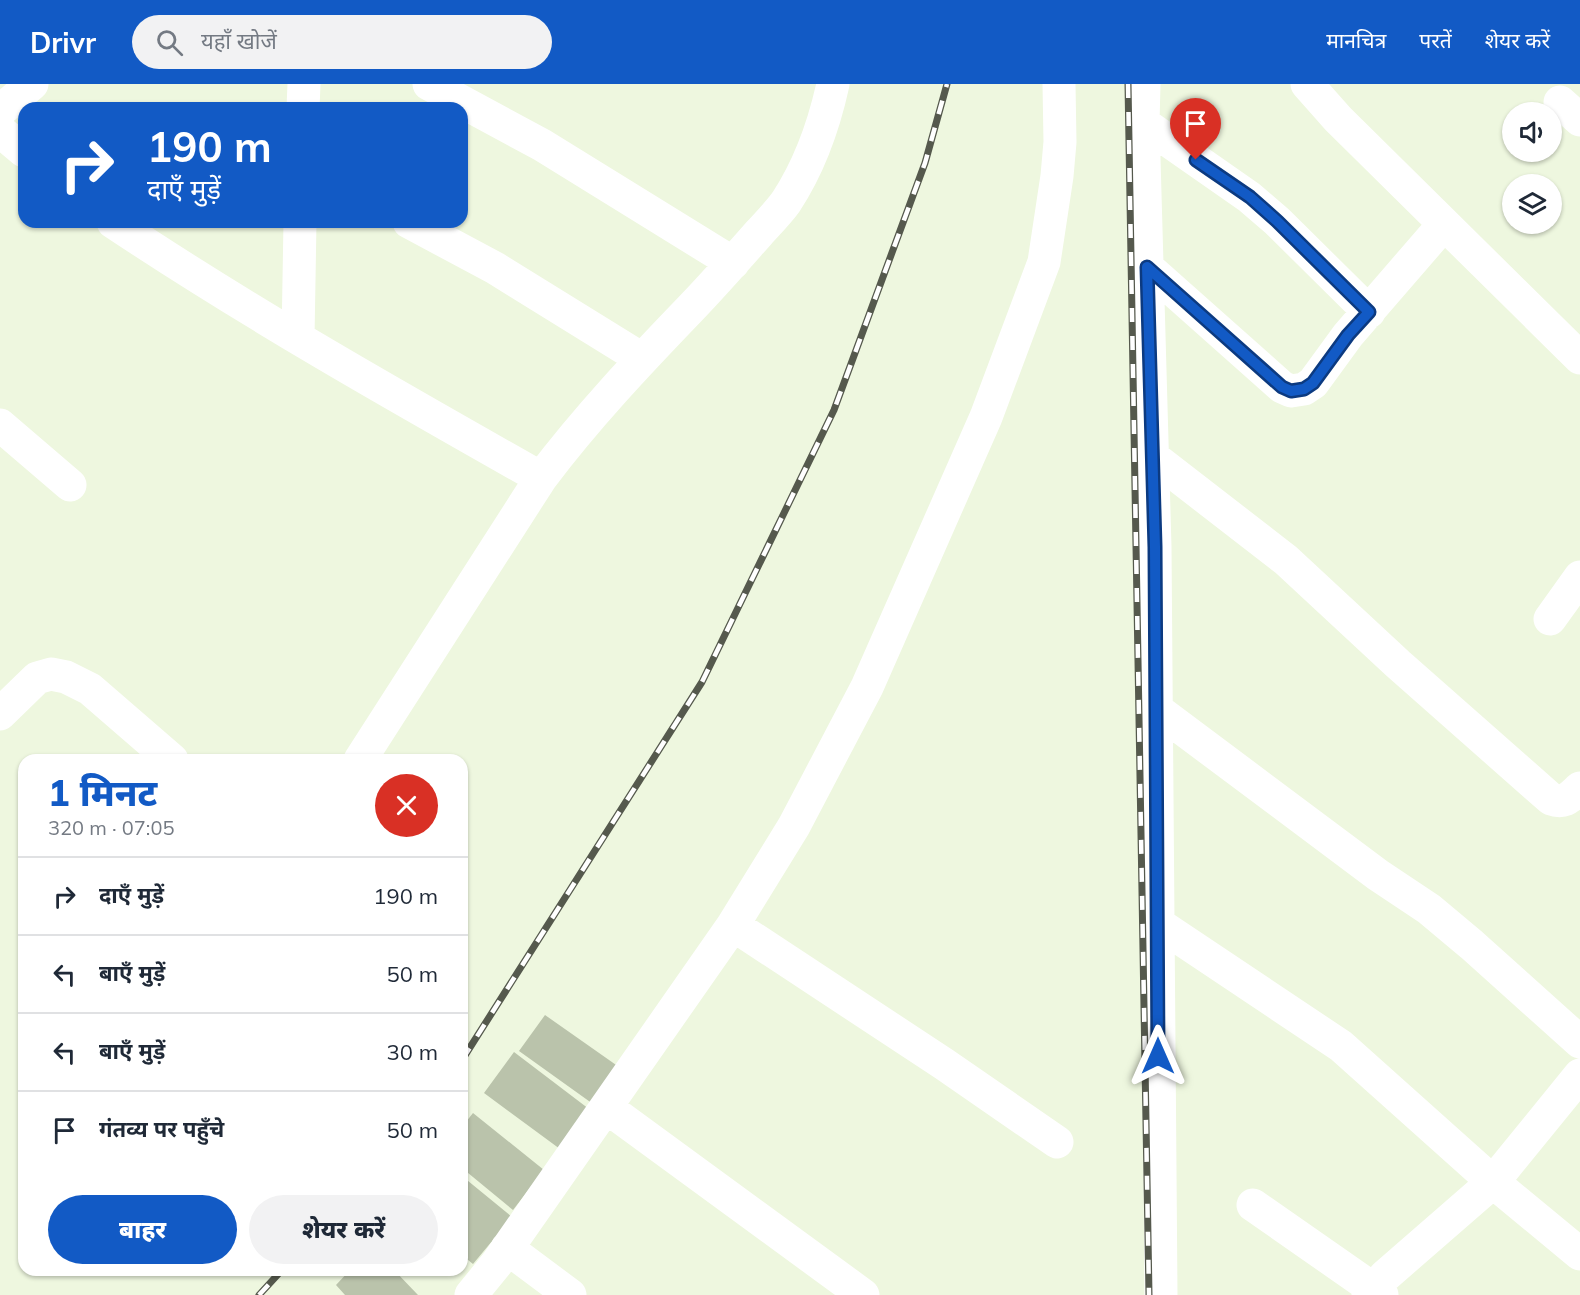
<!DOCTYPE html>
<html lang="hi">
<head>
<meta charset="utf-8">
<style>
  body { margin:0; font-family:Mulish,"Noto Sans Devanagari",sans-serif; background:#f2f2f3; color:#1f2937; height:100vh; display:flex; flex-direction:column; font-size:22px; white-space:nowrap }
  * { box-sizing:border-box; margin:0 }
  p { font-size:20px; color:#747a83 }
  .icon { flex:none; width:33px; height:33px; fill:none; stroke:currentColor; stroke-width:2; stroke-linecap:round; stroke-linejoin:round }
  .map { position:relative; flex:1; overflow:hidden }
  .sheet { position:absolute; left:18px; top:670px; width:450px; height:522px; display:flex; flex-direction:column; background:#fff; border-radius:18px; box-shadow:0 2px 4px #0004 }
  .sheet>* { flex:none }
  .top-card { position:absolute; left:18px; top:18px; width:450px; height:126px; border-radius:18px; box-shadow:0 2px 4px #0004; background:#125ac5; color:#fff; overflow:hidden }
  .buttons { position:absolute; left:1502px; top:18px; display:grid; gap:12px }
  .buttons a { display:grid; place-items:center; width:60px; height:60px; border-radius:50%; background:#fff; box-shadow:0 2px 4px #0004; font-size:30px }
  .pin { position:absolute; display:grid; place-items:center; width:51px; height:51px; color:#fff; margin:-62px -26px; border-radius:50% 50% 50% 0; rotate:-45deg; box-shadow:0 0 6px #0007 }
  .pin .icon { rotate:45deg }
  .me { position:absolute; width:66px; margin:-33px; rotate:0deg; stroke-linejoin:round; filter:drop-shadow(0 0 4px #0008) }
  .turn { display:flex; align-items:center; gap:21px; height:126px; padding:0 30px; font-size:27px }
  .turn .icon { width:78px; height:78px; stroke-width:2.5 }
  .turn b { display:block; font-size:42px; line-height:51px }
  .round { display:grid; place-items:center; flex:none; width:63px; height:63px; border-radius:32px; background:#f2f2f3 }
  .headline { display:flex; align-items:center; justify-content:space-between; height:102px; padding:0 30px }
  h1 { font-size:36px; font-weight:800; line-height:45px; color:#125ac5 }
  .action { display:flex; gap:12px; margin-top:auto; padding:12px 30px }
  .action a { flex:1; height:69px; border-radius:36px; background:#125ac5; color:#fff; font-size:24px; font-weight:800; line-height:69px; text-align:center }
  .action a+a { background:#f2f2f3; color:#1f2937 }
  ul { padding:0; list-style:none }
  li { display:flex; align-items:center; gap:18px; height:78px; padding:0 30px; border-top:2px solid #e0e1e3 }
  li div { flex:1 }
  li b { display:block; font-size:22px }
  li em { font-style:normal }
  header { display:flex; align-items:center; gap:36px; box-sizing:border-box; height:84px; padding:0 30px; background:#125ac5; color:#fff }
  header strong { font-size:28px }
  nav { display:flex; gap:33px; margin-inline-start:auto; font-size:21px }
  .search { width:420px; height:54px; background:#f2f2f3; display:flex; align-items:center; gap:15px; box-sizing:border-box; padding:0 21px; border-radius:33px; color:#747a83; font-size:22px }
  .map>svg:first-child { display:block }
  .building { fill:#bac3ab }
  .lines { fill:none; stroke-linecap:round; stroke-linejoin:round }
  .street { stroke:#fff; stroke-width:33 }
  .rail-casing { stroke:#55594d; stroke-width:7 }
  .rail { stroke:#fff; stroke-width:4.5; stroke-dasharray:14; stroke-linecap:butt }
  .route-casing { stroke:#0c3a80; stroke-width:15 }
  .route { stroke:#125ac5; stroke-width:10 }
</style>
</head>
<body>
<header>
<strong>Drivr</strong>
<div class="search"><svg class="icon" aria-label="search" viewBox="0 0 24 24"><circle cx="10" cy="10" r="6"/><path d="M15 15l6 6"/></svg>यहाँ खोजें</div>
<nav><a>मानचित्र</a><a>परतें</a><a>शेयर करें</a></nav>
</header>
<div class="map">
<svg width="1580" height="1211" viewBox="0 0 1580 1211">
  <rect width="100%" height="100%" fill="#eef7df"/>
  <!-- building -->
  <path class="building" d="M545,931L619,983L593,1020L519,967Z
    M514,968L589,1025L560,1065L484,1009Z
    M473,1029L544,1086L513,1126L462,1084V1043Z
    M462,1092L512,1133L473,1180L462,1171Z
    M350,1186H394L418,1211H345L336,1201Z"/>
  <g class="lines">
    <!-- street -->
    <path class="street" d="M429,0L542,61L733,179
      M1144,0L1143,39L1155,463L1161,1211
      M1307,0L1338,35L1580,274
      M1560,18L1580,36
      M303,24L304,0
      M0,27L32,0
      M1143,39L1249,113L1277,137L1369,228
      M0,47L24,67
      M113,138C251,230 396,312 541,394
      M409,138L495,184L642,275
      M1147,183L1282,303L1291,307L1304,305L1313,299L1348,251L1444,140
      M298,254L300,138
      M0,341L70,401
      M1153,373L1286,476L1398,580L1551,715C1565,720 1570,713 1580,704
      M1550,535L1580,493
      M1156,625L1378,791L1429,825L1472,861L1580,958
      M0,630L37,594L51,590L66,593L90,605L172,676
      M360,676L541,394C587,333 639,278 692,223C715,199 737,174 759,149C768,139 778,129 786,118C809,83 824,41 833,0
      M1157,839L1341,962L1493,1098L1580,1170
      M733,841L944,980L1057,1058
      M606,1023L863,1211
      M1253,1121L1382,1211
      M507,1164L570,1211
      M471,1211L497,1179L733,841L794,742L867,603L986,333L1044,178L1057,92L1060,58L1059,0
      M1368,1211L1385,1192L1493,1098L1580,991"/>
    <defs>
      <path id="rail" d="M1128,0L1149,1211
        M462,976L702,598L834,326L925,79L947,0
        M259,1211L282,1186"/>
    </defs>
    <!-- rail casing -->
    <use href="#rail" class="rail-casing"/>
    <!-- rail -->
    <use href="#rail" class="rail"/>
  </g>
  <g class="lines">
    <defs>
      <path id="route" d="M1158,972L1155,463L1147,183L1282,303L1291,307L1304,305L1313,299L1348,251L1369,228L1277,137L1250,113L1196,76"/>
    </defs>
    <!-- route casing -->
    <use href="#route" class="route-casing"/>
    <!-- route -->
    <use href="#route" class="route"/>
  </g>
</svg>
<div class="buttons">
<a><svg class="icon" aria-label="sound" viewBox="0 0 24 24"><path d="M4 9h4l5-4v14l-5-4H4zM17 9q2 3 0 6"/></svg></a>
<a><svg class="icon" aria-label="layers" viewBox="0 0 24 24"><path d="M12 4l9 5-9 5-9-5zM3 14l9 5 9-5"/></svg></a>
</div>
<div class="pin" style="left:1196px;top:76px;background:#d93025"><svg class="icon" aria-label="arrive" viewBox="0 0 24 24"><path d="M6 21V4h12l-3 4 3 4H6"/></svg></div>
<svg class="me" style="left:1158px;top:972px" viewBox="-20 -20 40 40"><path d="M0-17L14 15 0 8-14 15z" fill="#125ac5" stroke="#fff" stroke-width="4"/></svg>
<div class="top-card">
<div class="turn"><svg class="icon" aria-label="right" viewBox="0 0 24 24"><path d="M7 20v-9h11M14 6l5 5-5 5"/></svg><div><b>190 m</b>दाएँ मुड़ें</div></div>
</div>
<section class="sheet">
<div class="headline"><div><h1>1 मिनट</h1><p>320 m · 07:05</p></div><a class="round" style="background:#d93025;color:#fff"><svg class="icon" aria-label="close" viewBox="0 0 24 24"><path d="M6 6l12 12M18 6L6 18"/></svg></a></div>
<ul>
<li><svg class="icon" aria-label="right" viewBox="0 0 24 24"><path d="M7 20v-9h11M14 6l5 5-5 5"/></svg><div><b>दाएँ मुड़ें</b></div><em>190 m</em></li>
<li><svg class="icon" aria-label="left" viewBox="0 0 24 24"><path d="M17 20v-9H6M10 6l-5 5 5 5"/></svg><div><b>बाएँ मुड़ें</b></div><em>50 m</em></li>
<li><svg class="icon" aria-label="left" viewBox="0 0 24 24"><path d="M17 20v-9H6M10 6l-5 5 5 5"/></svg><div><b>बाएँ मुड़ें</b></div><em>30 m</em></li>
<li><svg class="icon" aria-label="arrive" viewBox="0 0 24 24"><path d="M6 21V4h12l-3 4 3 4H6"/></svg><div><b>गंतव्य पर पहुँचे</b></div><em>50 m</em></li>
</ul>
<div class="action"><a>बाहर</a><a>शेयर करें</a></div>
</section>
</div>
</body>
</html>
